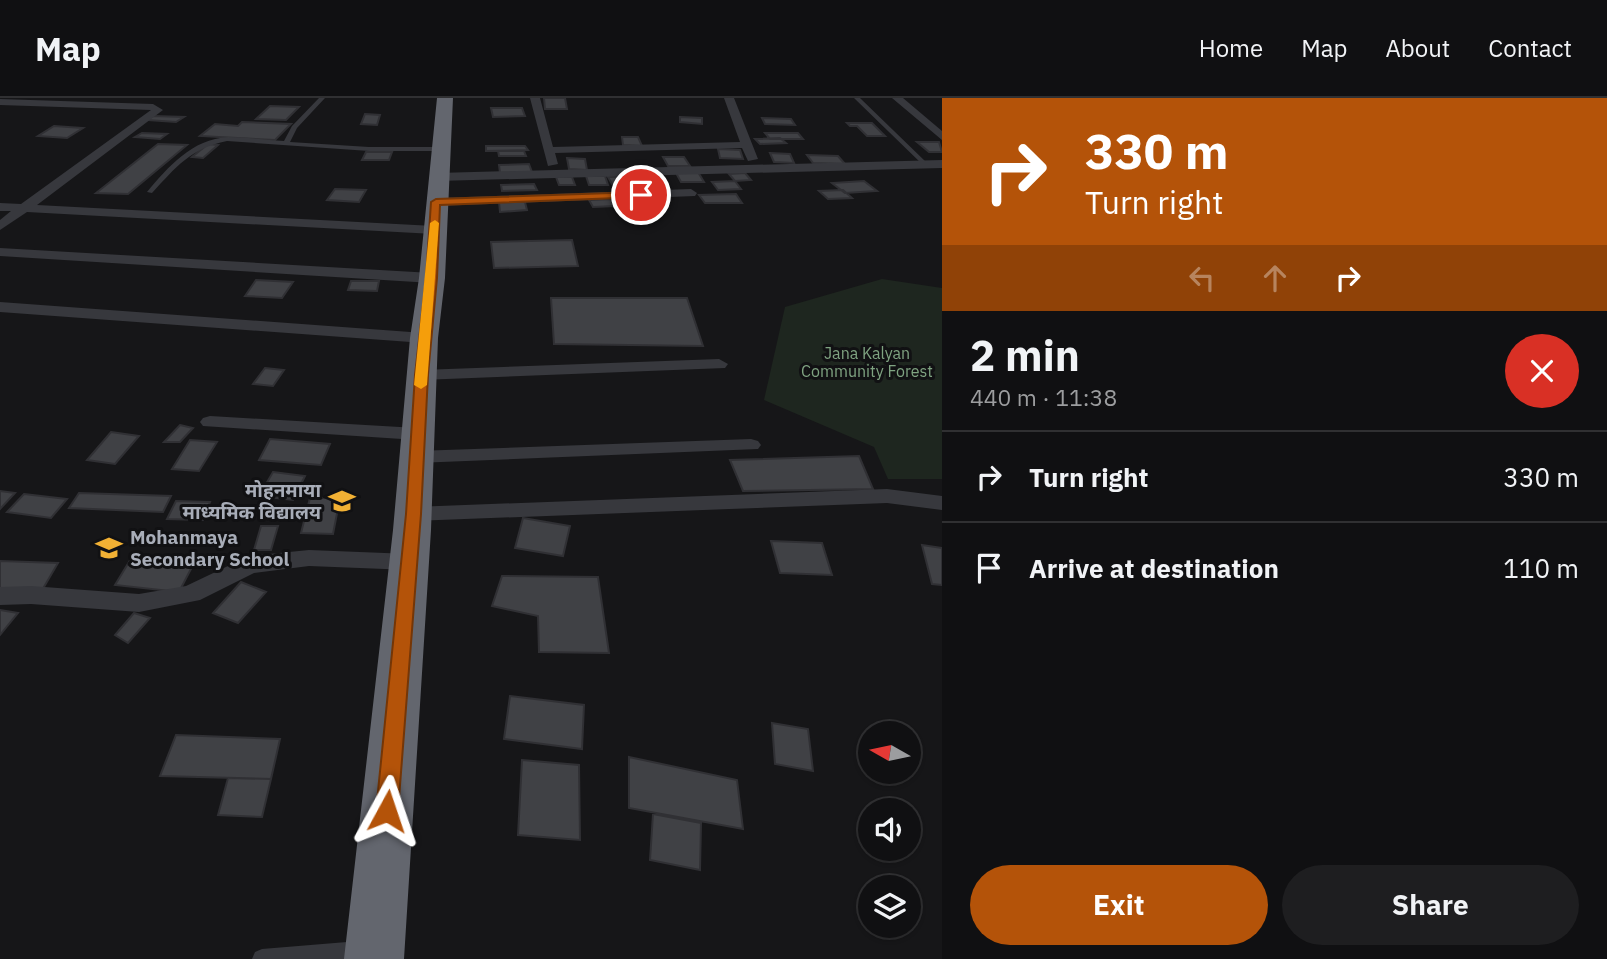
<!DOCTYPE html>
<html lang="en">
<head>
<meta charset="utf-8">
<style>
  body { margin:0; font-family:"IBM Plex Sans","Noto Sans Devanagari",sans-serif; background:#1e1e20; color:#f1f3f6; height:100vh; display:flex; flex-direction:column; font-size:26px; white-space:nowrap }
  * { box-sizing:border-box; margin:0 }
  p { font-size:23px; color:#9c9d9f }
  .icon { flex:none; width:38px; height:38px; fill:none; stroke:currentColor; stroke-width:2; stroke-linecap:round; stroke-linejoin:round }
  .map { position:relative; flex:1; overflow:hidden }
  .sheet { display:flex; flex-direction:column; background:#101012; width:665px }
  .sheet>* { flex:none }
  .guide { background:#b45309; color:#fff; overflow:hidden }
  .needle { width:46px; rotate:279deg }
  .fabs { position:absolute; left:858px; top:623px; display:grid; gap:14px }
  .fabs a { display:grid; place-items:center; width:63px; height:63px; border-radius:50%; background:#101012; box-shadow:0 2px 5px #0004,0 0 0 2px #303032; font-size:35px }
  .pin { position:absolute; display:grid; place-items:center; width:60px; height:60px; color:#fff; margin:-30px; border:4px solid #fff; border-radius:50%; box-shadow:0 2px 7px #0007 }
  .me { position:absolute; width:77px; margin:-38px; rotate:5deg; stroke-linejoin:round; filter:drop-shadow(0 0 5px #0008) }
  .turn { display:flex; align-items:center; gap:24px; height:147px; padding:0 28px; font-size:32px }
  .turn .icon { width:91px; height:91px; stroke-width:2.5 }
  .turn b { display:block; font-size:49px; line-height:60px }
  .lanes { display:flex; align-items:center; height:66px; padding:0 28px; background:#0003; justify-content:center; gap:35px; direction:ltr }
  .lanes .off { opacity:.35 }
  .round { display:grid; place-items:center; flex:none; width:74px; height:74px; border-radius:37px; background:#1e1e20 }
  .head { display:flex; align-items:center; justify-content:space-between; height:119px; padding:0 28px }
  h1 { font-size:42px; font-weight:800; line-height:52px }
  .action { display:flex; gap:14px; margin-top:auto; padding:14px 28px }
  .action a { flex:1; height:80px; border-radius:42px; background:#b45309; color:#fff; font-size:28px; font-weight:800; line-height:80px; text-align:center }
  .action a+a { background:#1e1e20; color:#f1f3f6 }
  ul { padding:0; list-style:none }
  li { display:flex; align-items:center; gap:21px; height:91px; padding:0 28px; border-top:2px solid #303032 }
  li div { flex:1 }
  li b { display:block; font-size:26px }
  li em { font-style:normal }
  header { display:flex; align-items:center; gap:42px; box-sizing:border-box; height:98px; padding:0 35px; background:#101012; border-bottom:2px solid #303032 }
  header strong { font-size:33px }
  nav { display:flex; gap:38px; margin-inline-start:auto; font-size:24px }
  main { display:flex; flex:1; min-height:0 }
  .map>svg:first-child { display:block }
  .green { fill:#1e261f }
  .building { fill:#404145; stroke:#303034; stroke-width:2 }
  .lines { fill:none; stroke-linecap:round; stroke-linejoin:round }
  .lane { fill:#37383d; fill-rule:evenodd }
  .street { fill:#37383d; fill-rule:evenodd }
  .highway { fill:#63666e; fill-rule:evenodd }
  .route { fill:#b45309; stroke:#753606; stroke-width:2 }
  .slow { fill:#f59e0b }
  .labels { text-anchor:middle; stroke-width:6; stroke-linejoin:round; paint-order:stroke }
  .far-park-label { font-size:16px; fill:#7fa381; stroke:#111113 }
  .poi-label { font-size:19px; font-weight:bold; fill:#a8adb8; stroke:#111113; text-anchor:end }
</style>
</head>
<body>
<header>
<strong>Map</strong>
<nav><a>Home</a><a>Map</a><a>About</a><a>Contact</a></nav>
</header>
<main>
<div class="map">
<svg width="942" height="861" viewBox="0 0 942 861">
  <rect width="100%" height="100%" fill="#161618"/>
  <!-- green -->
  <path class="green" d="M882,181L942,190V381H888L874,349L764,302L785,209Z"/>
  <!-- building -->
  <path class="building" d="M544,0H565L567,11H545Z
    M270,8L299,9L286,22L256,21Z
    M491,10H522L525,18L493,19Z
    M365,16L380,17L377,27L361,26Z
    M153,18L184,19L176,24L147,22Z
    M680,19L702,20V26L680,24Z
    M762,20L791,21L795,27L765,26Z
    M242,24L291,26L275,42L200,38L215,26L238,28Z
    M847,25H872L885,38H867L857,28H850Z
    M54,28L83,30L67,40L38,38Z
    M142,35L167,36L160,41L135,39Z
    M765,35H798L803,41H770Z
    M622,39H638L642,48L623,47Z
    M780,40L786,45L760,46L755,41Z
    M917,44H939L942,54H929Z
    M158,46L187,47L128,96L96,95Z
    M208,46L218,47L203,60L192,59Z
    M486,48H525L528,52L486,53Z
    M718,51L740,52L743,61L720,60Z
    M498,53H524L526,58H499Z
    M366,54H392L389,62H362Z
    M770,55L790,56L794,65L774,64Z
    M807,57L838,58L845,66L813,65Z
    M663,59H684L690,68H668Z
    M567,60L585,61L587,72L569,71Z
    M529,66L532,74L500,75L499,67Z
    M698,74L704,84H681L676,75Z
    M745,75L751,82L735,83L729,76Z
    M586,78H605L608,87H589Z
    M642,78L647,86H612L608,79Z
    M556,79H572L575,87H559Z
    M735,83L741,91L718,92L712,84Z
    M864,83L877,93L845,95L832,85Z
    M534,86L537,92L502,93L501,87Z
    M335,91L366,92L359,104L327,102Z
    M843,92L852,100L828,101L819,93Z
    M736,96L742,105H705L699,97Z
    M611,101L615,108L593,109L589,102Z
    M499,104H525L527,112L500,114Z
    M572,142L578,168L494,170L491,144Z
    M256,182L293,184L282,200L245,198Z
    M351,183H379L377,193L348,192Z
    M551,200H687L703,248L554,246Z
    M265,270L284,272L273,288L253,286Z
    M180,327L193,330L180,344H164Z
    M111,334L139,338L115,366L87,362Z
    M270,341L330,346L321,367L259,362Z
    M190,342L217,344L199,373L172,371Z
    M859,358L873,391L743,393L730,362Z
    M273,374L305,378L293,402L259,398Z
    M0,393L15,395L0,411Z
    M79,395L171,398L163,414L69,410Z
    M24,396L67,401L51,420L7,414Z
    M310,400H340L333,436L301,435Z
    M176,403L210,404L203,422L167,421Z
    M523,420L570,428L563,458L515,450Z
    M261,428H278L271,452H254Z
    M771,443L822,445L832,477L780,475Z
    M922,447L942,450V487L932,486Z
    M132,459L194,465L179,494L115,487Z
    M0,463L58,465L41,494L0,493Z
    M502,478L598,479L609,555L539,554L538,518L492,508Z
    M241,484L266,494L238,525L213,515Z
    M0,512L18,515L0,537Z
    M134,515L150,520L128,545L115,537Z
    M510,598L584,607L582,651L504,641Z
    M772,625L808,631L813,673L775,666Z
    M176,637L280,641L271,681L160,678Z
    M629,659L737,682L743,731L629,710Z
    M522,662L579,667L580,742L518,737Z
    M228,680L271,681L262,719L218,717Z
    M653,716L701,725L700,772L650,762Z"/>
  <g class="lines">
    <!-- lane -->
    <path class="lane" d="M319,0H325L297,30L290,44L369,49H441L444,51L441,53H369L227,43C191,50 176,69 152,95L147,94C168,69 192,41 228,39C246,39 266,42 284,43L292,28Z
      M854,0H860L927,65V67H923Z
      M359,843L366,846L369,853L366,860L363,861H252L255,854L262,851Z"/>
    <!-- street -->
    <path class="street" d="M530,0H540L553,49L740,44L724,0H734L758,61L748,63L742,50L555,55L558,66L548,68Z
      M892,0H903L942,33V42Z
      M0,1L153,6L163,12L37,107L434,128L441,132L434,136L27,114L0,132V122L11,113H0V105L21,106L151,12L0,7Z
      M942,62V70L437,83L431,79L437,75Z
      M691,91L697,95L695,98L436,108L430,104L436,100Z
      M0,150L432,175L440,180L432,185L0,158Z
      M0,204L424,235L432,240L424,245L0,214Z
      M719,261L728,266L725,270L421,282L412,277L421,272Z
      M210,318L417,330L424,332L427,336L424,340L417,342L203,328L200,324L203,320Z
      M751,341L758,343L761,347L758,351L416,365L409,363L406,359L409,355L416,353Z
      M887,391L942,398V412L887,405L413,423L405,421L402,416L405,411L413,409Z
      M309,452L410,456L418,458L422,464L418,470L410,472L309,468L254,475L200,502L139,514L31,506L0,507V489L31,488L139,496L186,488L249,458Z"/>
    <!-- highway -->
    <path class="highway" d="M437,0H453L445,180L438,240L431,432L404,861H344L393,432L410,240L419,180Z"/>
  </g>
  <!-- route -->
  <path class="route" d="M641,94L644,95V99L440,107L437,180L428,277L421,416L398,713L395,720L387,723L379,720L376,713L406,416L415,277L426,180L431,104L436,101Z"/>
  <!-- slow -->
  <path class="slow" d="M435,122L439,125L427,287L421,291L414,287L430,125Z"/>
  <!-- icons -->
  <defs>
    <symbol id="school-bare" viewBox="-9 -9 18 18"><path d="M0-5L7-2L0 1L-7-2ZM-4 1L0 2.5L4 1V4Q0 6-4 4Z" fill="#f2b134" stroke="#111113" stroke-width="2.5" paint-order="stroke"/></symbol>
  </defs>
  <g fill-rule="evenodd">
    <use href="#school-bare" x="323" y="384" width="38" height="38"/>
    <use href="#school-bare" x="90" y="431" width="38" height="38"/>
  </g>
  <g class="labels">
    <!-- far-park labels -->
    <g class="far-park-label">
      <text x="867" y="261">Jana Kalyan<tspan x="867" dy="18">Community Forest</tspan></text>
    </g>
    <!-- poi labels -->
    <g class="poi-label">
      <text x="321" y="399">मोहनमाया<tspan x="321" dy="22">माध्यमिक विद्यालय</tspan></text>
      <text x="130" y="446" text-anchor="start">Mohanmaya<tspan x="130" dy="22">Secondary School</tspan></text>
    </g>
  </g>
</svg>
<div class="fabs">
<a><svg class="needle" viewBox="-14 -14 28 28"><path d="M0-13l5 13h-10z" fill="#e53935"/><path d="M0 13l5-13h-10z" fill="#9c9d9f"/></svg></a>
<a><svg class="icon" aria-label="sound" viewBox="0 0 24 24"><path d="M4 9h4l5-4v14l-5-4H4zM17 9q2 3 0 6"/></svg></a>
<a><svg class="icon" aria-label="layers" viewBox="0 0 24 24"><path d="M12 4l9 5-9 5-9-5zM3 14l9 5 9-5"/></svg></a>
</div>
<div class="pin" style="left:641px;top:97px;background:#d93025"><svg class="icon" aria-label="arrive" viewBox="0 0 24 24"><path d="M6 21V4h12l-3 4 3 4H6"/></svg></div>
<svg class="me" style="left:387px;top:713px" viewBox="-20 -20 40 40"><path d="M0-17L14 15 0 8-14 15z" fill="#b45309" stroke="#fff" stroke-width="4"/></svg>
</div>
<section class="sheet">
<div class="guide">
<div class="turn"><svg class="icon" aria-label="right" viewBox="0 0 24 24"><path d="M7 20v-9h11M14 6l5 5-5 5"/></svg><div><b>330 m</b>Turn right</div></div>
<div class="lanes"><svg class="icon off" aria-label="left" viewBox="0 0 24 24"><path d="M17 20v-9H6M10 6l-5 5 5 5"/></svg><svg class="icon off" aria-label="ahead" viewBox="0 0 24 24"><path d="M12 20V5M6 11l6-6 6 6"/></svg><svg class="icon" aria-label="right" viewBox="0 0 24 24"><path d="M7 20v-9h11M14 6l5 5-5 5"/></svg></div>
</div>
<div class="head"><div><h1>2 min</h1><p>440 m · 11:38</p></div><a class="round" style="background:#d93025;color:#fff"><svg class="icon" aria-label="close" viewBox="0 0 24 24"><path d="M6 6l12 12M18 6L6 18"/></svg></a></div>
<ul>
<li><svg class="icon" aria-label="right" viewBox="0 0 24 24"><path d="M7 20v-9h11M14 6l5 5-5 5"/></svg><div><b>Turn right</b></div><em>330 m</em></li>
<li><svg class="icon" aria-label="arrive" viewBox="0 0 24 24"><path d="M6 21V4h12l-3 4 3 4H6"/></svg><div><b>Arrive at destination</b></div><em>110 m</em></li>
</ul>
<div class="action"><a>Exit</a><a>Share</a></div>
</section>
</main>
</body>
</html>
